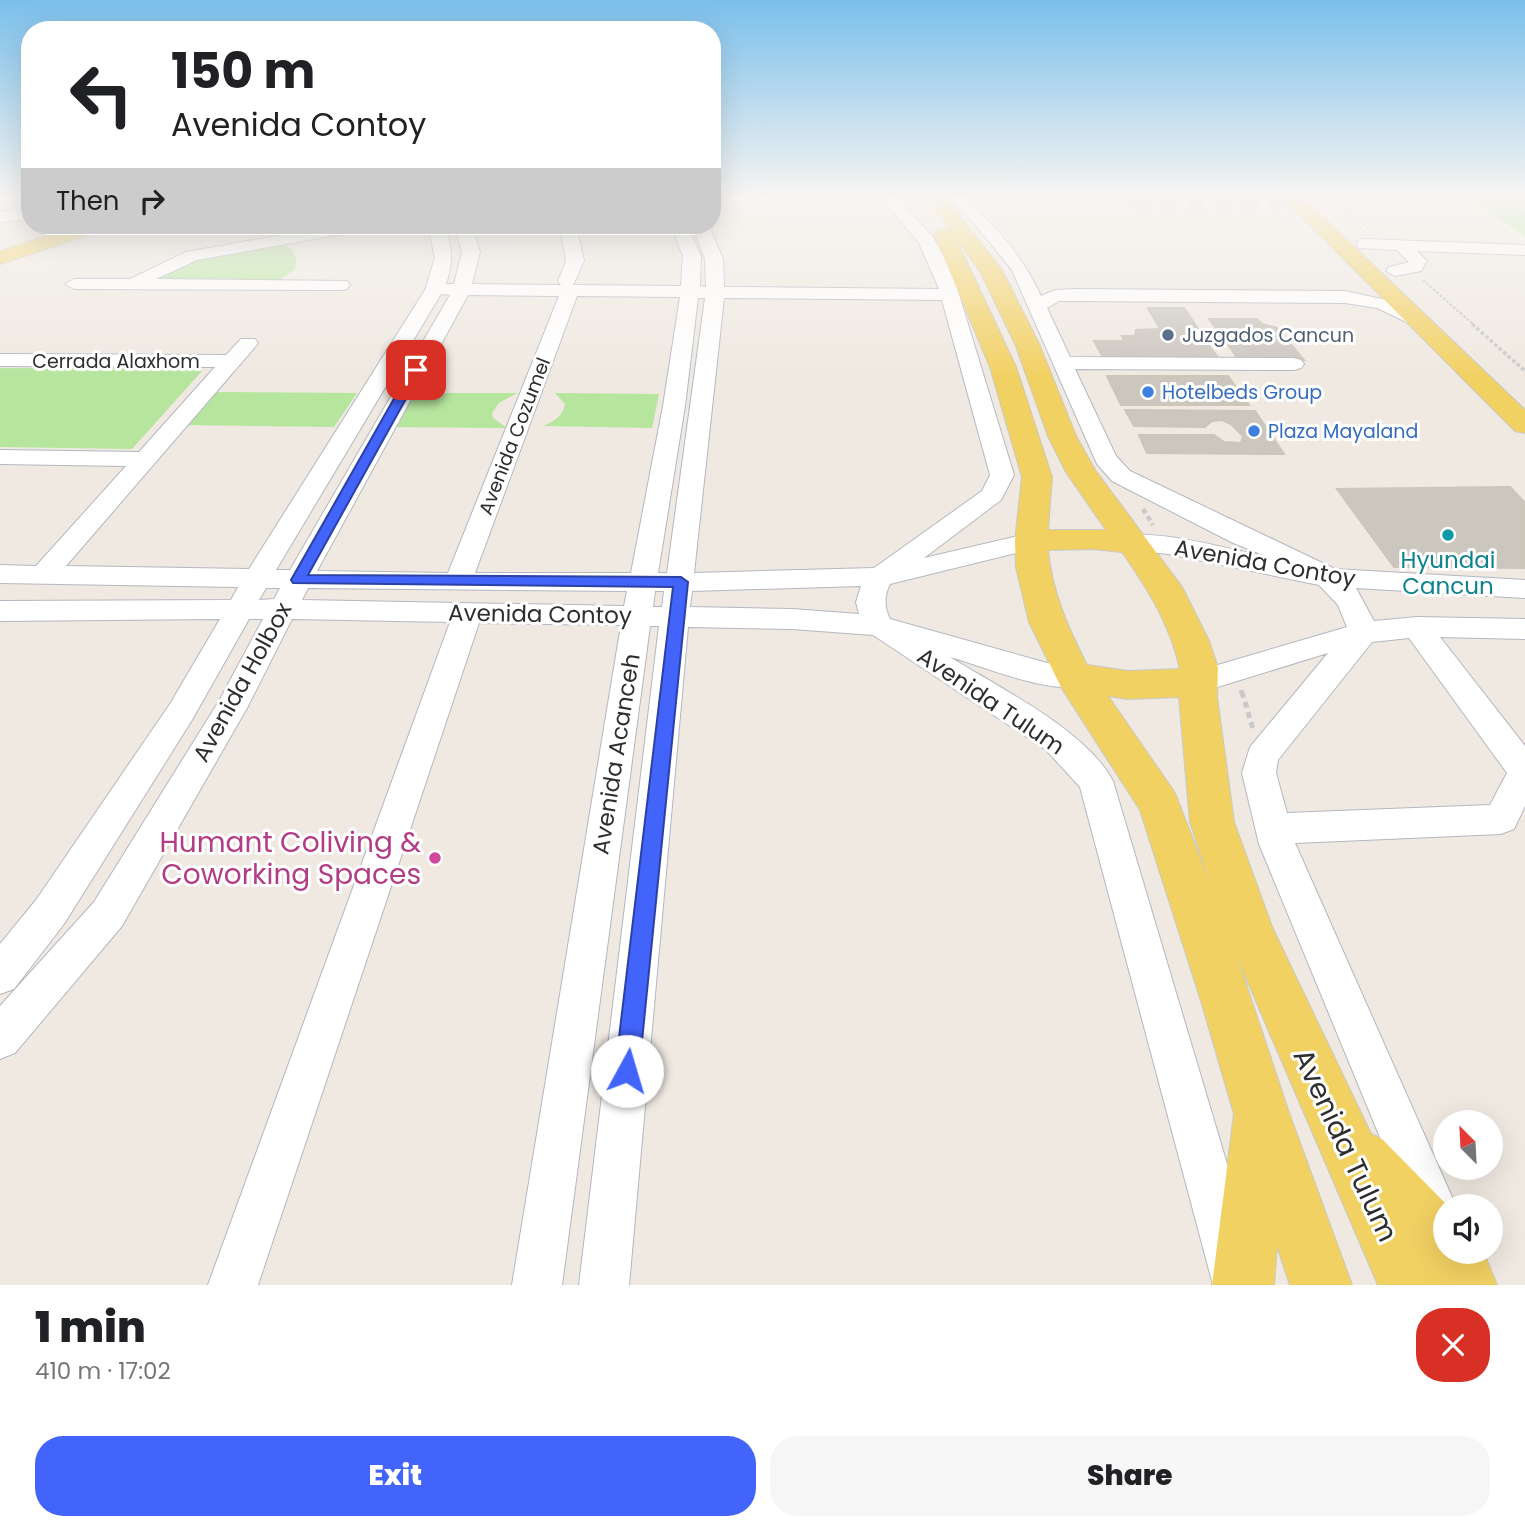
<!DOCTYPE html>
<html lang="en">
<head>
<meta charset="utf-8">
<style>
  body { margin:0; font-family:Poppins,sans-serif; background:#f6f6f6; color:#202124; height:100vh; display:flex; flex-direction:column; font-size:26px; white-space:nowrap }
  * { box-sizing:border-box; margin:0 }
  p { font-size:23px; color:#757577 }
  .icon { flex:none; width:38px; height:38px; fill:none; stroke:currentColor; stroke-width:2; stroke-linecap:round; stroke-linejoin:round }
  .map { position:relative; height:1285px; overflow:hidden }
  .panel { display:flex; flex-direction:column; background:#fff; flex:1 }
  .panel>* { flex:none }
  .hud { position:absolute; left:21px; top:21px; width:700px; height:214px; border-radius:28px; box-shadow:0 7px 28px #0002; background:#fff; color:#202124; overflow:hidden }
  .needle { width:46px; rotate:336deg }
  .fabs { position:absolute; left:1433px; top:1110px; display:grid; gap:14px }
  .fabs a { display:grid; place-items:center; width:70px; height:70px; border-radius:50%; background:#fff; box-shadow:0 7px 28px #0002; font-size:35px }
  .pin { position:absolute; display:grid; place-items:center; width:60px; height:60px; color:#fff; margin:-30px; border-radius:14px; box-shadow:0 4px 10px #0006 }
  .me { position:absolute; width:77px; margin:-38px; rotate:6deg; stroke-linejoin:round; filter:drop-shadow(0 0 5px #0008) }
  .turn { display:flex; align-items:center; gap:24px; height:147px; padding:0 35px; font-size:32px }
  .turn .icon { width:91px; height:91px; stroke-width:2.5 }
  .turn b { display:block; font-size:49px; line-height:60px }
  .then { display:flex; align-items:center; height:66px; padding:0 35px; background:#0003; gap:14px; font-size:26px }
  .round { display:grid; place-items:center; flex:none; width:74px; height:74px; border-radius:28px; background:#f6f6f6 }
  .headline { display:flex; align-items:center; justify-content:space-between; height:119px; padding:0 35px }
  h1 { font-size:42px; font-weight:800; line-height:52px }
  .cta { display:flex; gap:14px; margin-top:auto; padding:14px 35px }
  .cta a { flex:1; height:80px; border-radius:28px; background:#4264fb; color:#fff; font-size:28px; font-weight:800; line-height:80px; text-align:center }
  .cta a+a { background:#f6f6f6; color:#202124 }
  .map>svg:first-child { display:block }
  .green { fill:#b6e59e }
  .building { fill:#cbc7bf; stroke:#cbc5ba; stroke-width:2 }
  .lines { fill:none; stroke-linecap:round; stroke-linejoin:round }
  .minor-tunnel { stroke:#c8c4bd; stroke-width:18; stroke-dasharray:18 9; stroke-linecap:butt }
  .minor-casing { stroke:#b4b7c1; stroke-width:2 }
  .major-casing { stroke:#c9c9c9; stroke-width:2 }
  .path-far3 { stroke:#c9c9c9; stroke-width:2.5; stroke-dasharray:2.5 2; stroke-linecap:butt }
  .path-far2 { stroke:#c9c9c9; stroke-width:3.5; stroke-dasharray:3.5 2.5; stroke-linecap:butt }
  .path-far1 { stroke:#c9c9c9; stroke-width:4.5; stroke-dasharray:5 3.5; stroke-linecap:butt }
  .path { stroke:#c9c9c9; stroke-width:5; stroke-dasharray:6 4.5; stroke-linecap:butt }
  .minor { fill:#fff; fill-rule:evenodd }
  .major { fill:#f2d163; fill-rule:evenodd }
  .route { fill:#4264fb; stroke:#2b41a3; stroke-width:2 }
  .service-dot { fill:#5c6f8a; stroke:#fff; stroke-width:2.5 }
  .shop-dot { fill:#3f7fe0; stroke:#fff; stroke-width:2.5 }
  .culture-dot { fill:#0f9aa8; stroke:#fff; stroke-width:2.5 }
  .hotel-dot { fill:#d1479c; stroke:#fff; stroke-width:2.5 }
  .labels { text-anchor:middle; stroke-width:6; stroke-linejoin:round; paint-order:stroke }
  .far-service-label { font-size:19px; fill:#4e5e75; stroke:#fff; text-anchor:start }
  .far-street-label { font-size:19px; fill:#2e2e2e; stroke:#fff }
  .far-shop-label { font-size:19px; fill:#366cbe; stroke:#fff; text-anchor:start }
  .culture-label { font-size:23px; fill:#0d838f; stroke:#fff }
  .street-label { font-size:23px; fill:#2e2e2e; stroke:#fff }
  .near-hotel-label { font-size:28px; fill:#b23c85; stroke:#fff; text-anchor:end }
  .near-street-label { font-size:28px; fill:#2e2e2e; stroke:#fff }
</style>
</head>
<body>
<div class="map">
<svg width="1525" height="1285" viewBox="0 0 1525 1285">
  <rect width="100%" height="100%" fill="#efe9e1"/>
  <!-- green -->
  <path class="green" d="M1466,197H1525V236Z
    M284,244C294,251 298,256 295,269L278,281L162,282L158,279L182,262Z
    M195,367L202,371L132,449L0,447V368Z
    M212,392L357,393L334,427L183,425Z
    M406,393H517L499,403L492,413L493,418L507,428L386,427Z
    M555,393L659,394L652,428L543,426C555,421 562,417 565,404Z"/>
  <!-- building -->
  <path class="building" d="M1219,197H1244L1250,203H1225Z
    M1148,308H1184L1203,336H1222L1209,319H1257L1262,324L1277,328L1304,360L1238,359L1226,342L1207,343L1219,359H1104L1094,341H1124L1122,336H1135L1136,330L1160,329Z
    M1107,376H1228L1249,405H1121Z
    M1125,410L1255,411L1284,454L1147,453L1139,435H1214L1224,442L1241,443L1243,436L1231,424L1222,420L1212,421L1205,427L1134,426Z
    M1510,487L1525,503V568L1394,567L1337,489Z"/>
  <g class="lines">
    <!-- minor-tunnel -->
    <path class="minor-tunnel" d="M1135,197L1138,201L1294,200"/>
    <defs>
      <path id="minor" d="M881,197H896L933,237L953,275L1014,475L1001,500L924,558L1031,533L1040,535L1044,541L1040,547L890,584C884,596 884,606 890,619L1047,663L1085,669L1089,677L1085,685C1050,695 986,667 950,657C998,687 1087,731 1113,781L1263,1285H1213L1080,787L1046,750L873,635L792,629L688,627L629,1285H579L659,626H650L562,1285H512L621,625L479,623L258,1285H208L450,622L292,619L247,708L122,926L15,1053L0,1059V1006L94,902L219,701L263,619H249L192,720L64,924L14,989L0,994V944L36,900L170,704L220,619L0,621V601L231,600L238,587L0,583V565L36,566L126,466L0,464V450L139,452L215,367L0,366V354L226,355L241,339H255L258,343L255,347L66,566L249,569L425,290L435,258L428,226H444C453,246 453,263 446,284H454L462,252L455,226H471L480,252L472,284L561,285L558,281L566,261L560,226H576L584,261L573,285L681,286L683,256L671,226H687L701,256L700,286L706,287L705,259L693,226H709L723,259L724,287L939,289L919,243ZM441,294L450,295L290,570H276ZM468,295L559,296L448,573L317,571ZM577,296L680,297L663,406L631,573H475ZM698,298H705L667,573H658L685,406ZM724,298L942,300L990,475L982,491L874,568L694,573ZM861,586L856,602L859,614L792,609L690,607L692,591ZM266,588H280L274,599L259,600ZM308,588L627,591L624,606L302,600ZM655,591H664L662,607H653Z
        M948,197H964C996,226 1023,257 1041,296L1055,290L1074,289L1345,291L1400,303L1417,312L1429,322L1419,328L1377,308L1345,303L1074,301H1059L1047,308L1070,357L1294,358L1301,360L1304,364L1301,368L1294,370L1075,369L1116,456L1130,471L1335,569L1525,580V598L1356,588L1374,621L1417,617L1525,619V639L1440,637L1525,746V806L1514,829L1501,834L1295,843L1456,1206H1446V1235L1436,1239L1419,1232L1259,844L1242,773L1250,747L1328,653L1198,693L1187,690L1182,682L1187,674L1347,627L1338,605L1319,585L1168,554L1122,549L1118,543L1122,537C1157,528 1230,550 1268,557L1231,542L1112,481L1097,464L1012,270L973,222ZM1409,638L1507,773L1490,805L1287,813L1276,773L1278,760L1372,642Z
        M30,209V219L0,222V212Z
        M333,226H367L359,231L197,260L156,279L347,281L350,285L347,289L341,290L74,289L65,284L74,279H130L186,252Z
        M1365,239L1525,245V255L1417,251L1427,261L1421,271L1395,276L1386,271L1389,267L1409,262L1397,250L1359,248L1357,244L1359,240Z"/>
      <path id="major" d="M926,197H945L1002,270L1040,346L1076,436L1095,470L1182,587L1209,641L1218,668L1217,697L1234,822L1272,927L1371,1134L1382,1139L1448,1206H1446V1251H1483L1497,1285H1378L1237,957L1288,1110L1352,1285H1290L1277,1246L1274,1285H1212L1234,1114L1202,1004L1140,810L1061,687L1029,622L1016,567L1015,541L1022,477L990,367L934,234L937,230L949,229ZM956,239L980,271L1016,346L1048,436L1066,472L1106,530H1048L1052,477L1016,367ZM1093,549L1122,552C1148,589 1170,624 1180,669L1128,671L1087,665C1068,628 1052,592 1048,550ZM1108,696L1128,699L1179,697L1190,822L1209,881L1175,793Z
        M1282,197H1302L1525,410V433L1515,431Z
        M77,226H106L103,230L0,264V251Z"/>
    </defs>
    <!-- minor casing -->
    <use href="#minor" class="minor-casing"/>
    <!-- major casing -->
    <use href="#major" class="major-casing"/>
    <!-- path-far3 -->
    <path class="path-far3" d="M1333,197L1369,229
      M1423,280L1474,325"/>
    <!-- path-far2 -->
    <path class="path-far2" d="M1472,324L1525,371"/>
    <!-- path-far1 -->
    <path class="path-far1" d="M1143,509L1153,525
      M1241,690L1242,694"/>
    <!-- path -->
    <path class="path" d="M1242,692L1253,729"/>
    <!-- minor -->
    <use href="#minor" class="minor"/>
    <!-- major -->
    <use href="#major" class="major"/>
  </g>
  <!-- sky -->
  <linearGradient id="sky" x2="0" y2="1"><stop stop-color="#7abfeb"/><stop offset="0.52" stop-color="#f8f5f2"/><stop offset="1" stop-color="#f8f5f2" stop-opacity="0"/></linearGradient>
  <rect width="1525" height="377" fill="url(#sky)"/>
  <!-- route -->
  <path class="route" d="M412,367L422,370L308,575L681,577L688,582L639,1071L635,1079L627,1083L619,1079L615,1071L673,587L293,583L291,580Z"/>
  <!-- markers -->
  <circle class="service-dot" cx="1168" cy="335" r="7"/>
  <g class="shop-dot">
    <circle cx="1148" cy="392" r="7"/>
    <circle cx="1254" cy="431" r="7"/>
  </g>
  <circle class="culture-dot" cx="1448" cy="535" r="7"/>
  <circle class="hotel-dot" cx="435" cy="858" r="7"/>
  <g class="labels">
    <!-- far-service labels -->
    <g class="far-service-label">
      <text x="1182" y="342">Juzgados Cancun</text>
    </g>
    <!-- far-street labels -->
    <g class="far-street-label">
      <text x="116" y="368">Cerrada Alaxhom</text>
      <text transform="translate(514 436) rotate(-69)" y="7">Avenida Cozumel</text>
    </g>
    <!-- far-shop labels -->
    <g class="far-shop-label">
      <text x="1162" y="399">Hotelbeds Group</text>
      <text x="1268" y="438">Plaza Mayaland</text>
    </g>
    <!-- culture labels -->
    <g class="culture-label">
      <text x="1448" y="568">Hyundai<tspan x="1448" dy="26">Cancun</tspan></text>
    </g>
    <!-- street labels -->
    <g class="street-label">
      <text transform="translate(1265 563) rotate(10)" y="8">Avenida Contoy</text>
      <text transform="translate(540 614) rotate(1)" y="8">Avenida Contoy</text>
      <text transform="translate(242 682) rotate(-61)" y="8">Avenida Holbox</text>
      <text transform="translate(991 701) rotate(34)" y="8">Avenida Tulum</text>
      <text transform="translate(616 754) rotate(-81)" y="8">Avenida Acanceh</text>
    </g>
    <!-- near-hotel labels -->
    <g class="near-hotel-label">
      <text x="421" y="852">Humant Coliving &amp;<tspan x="421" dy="32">Coworking Spaces</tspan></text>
    </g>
    <!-- near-street labels -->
    <g class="near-street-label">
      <text transform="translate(1346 1145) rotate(65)" y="10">Avenida Tulum</text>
    </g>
  </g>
</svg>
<div class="fabs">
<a><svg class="needle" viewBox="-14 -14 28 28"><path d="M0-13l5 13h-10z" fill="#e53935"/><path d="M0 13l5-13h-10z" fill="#757577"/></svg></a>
<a><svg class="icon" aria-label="sound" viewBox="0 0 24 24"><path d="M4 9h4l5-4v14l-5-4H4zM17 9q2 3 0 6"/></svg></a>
</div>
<div class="pin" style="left:416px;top:370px;background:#d93025"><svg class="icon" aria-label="arrive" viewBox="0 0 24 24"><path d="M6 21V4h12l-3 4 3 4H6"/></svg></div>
<svg class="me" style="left:627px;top:1071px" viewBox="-20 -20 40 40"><circle r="19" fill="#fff"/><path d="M0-13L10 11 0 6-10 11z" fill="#4264fb"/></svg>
<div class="hud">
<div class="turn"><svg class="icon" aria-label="left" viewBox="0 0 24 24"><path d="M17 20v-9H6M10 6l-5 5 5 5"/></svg><div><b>150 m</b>Avenida Contoy</div></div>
<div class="then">Then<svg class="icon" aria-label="right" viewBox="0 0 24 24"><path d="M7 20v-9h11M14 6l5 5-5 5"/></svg></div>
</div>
</div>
<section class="panel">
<div class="headline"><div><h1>1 min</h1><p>410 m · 17:02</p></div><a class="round" style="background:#d93025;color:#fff"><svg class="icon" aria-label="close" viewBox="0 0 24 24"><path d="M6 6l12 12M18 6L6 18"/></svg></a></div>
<div class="cta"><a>Exit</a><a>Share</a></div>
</section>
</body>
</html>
